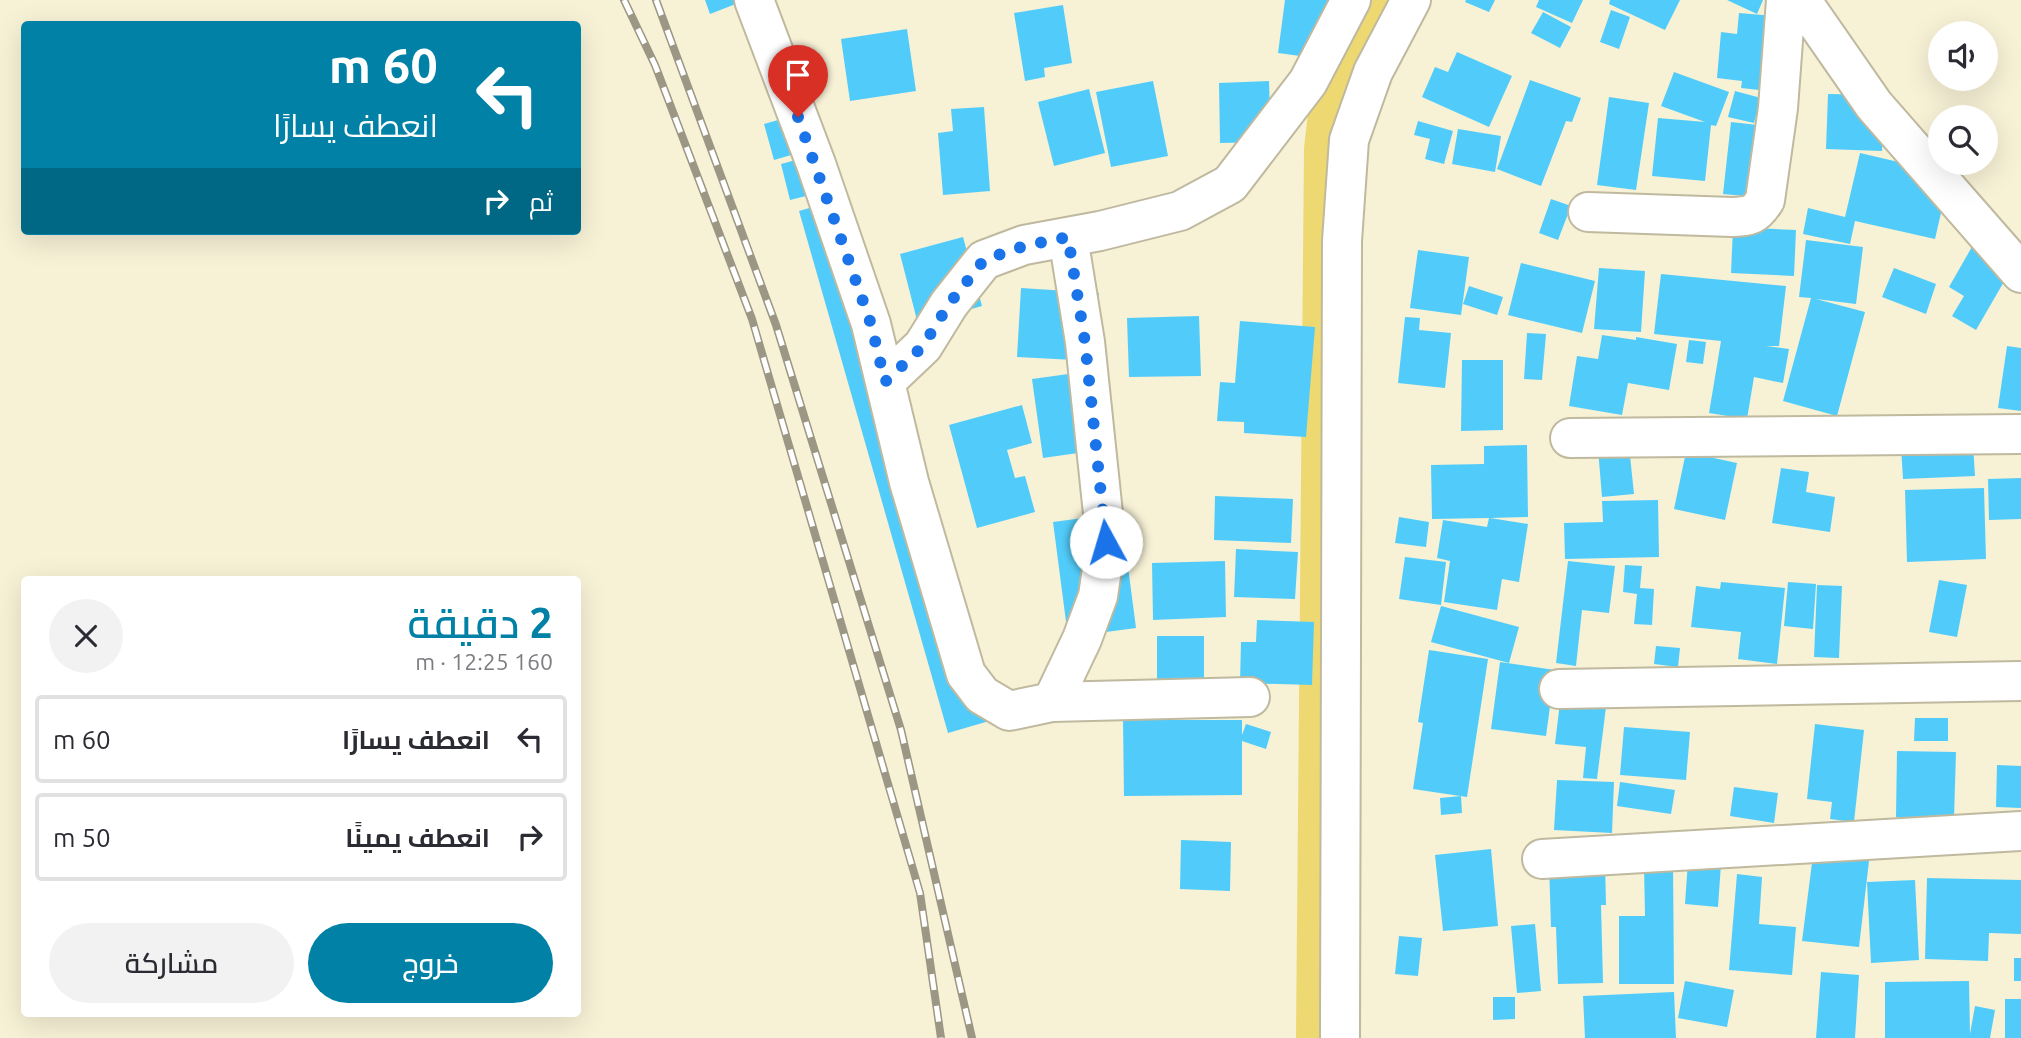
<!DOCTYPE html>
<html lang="ar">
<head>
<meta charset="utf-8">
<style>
  body { margin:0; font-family:Ubuntu,Cairo,sans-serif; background:#f2f2f3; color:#2b2b33; direction:rtl; height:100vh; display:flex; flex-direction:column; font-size:26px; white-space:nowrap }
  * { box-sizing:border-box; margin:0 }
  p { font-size:23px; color:#7c7c81 }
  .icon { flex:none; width:38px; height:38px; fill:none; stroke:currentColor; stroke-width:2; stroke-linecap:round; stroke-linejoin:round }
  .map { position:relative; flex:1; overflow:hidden; direction:ltr }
  .side { position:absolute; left:21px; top:576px; width:560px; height:441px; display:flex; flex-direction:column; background:#fff; border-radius:7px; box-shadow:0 7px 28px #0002; direction:rtl }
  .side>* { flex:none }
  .top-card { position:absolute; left:21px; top:21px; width:560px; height:214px; border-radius:7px; box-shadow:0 7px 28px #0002; direction:rtl; background:#0181a6; color:#fff; overflow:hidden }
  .buttons { position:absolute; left:1928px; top:21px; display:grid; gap:14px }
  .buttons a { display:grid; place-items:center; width:70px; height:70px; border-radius:50%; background:#fff; box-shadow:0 7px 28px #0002; font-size:35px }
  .pin { position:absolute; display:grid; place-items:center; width:60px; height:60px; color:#fff; margin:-72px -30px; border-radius:50% 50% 50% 0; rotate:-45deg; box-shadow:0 0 7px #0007 }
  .pin .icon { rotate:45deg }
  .me { position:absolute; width:77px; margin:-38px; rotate:354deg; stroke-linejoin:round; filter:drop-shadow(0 0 5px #0008) }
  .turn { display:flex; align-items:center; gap:24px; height:147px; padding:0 28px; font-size:32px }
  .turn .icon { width:91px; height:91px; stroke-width:2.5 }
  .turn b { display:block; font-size:49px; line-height:60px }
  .then { display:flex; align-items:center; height:66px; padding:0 28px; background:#0003; gap:14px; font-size:26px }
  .round { display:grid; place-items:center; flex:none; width:74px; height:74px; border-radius:37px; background:#f2f2f3 }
  .summary { display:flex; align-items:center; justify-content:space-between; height:119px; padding:0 28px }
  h1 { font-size:42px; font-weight:600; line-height:52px; color:#0181a6 }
  .button { display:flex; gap:14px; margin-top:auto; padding:14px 28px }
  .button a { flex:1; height:80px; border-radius:42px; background:#0181a6; color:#fff; font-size:28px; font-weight:600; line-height:80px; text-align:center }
  .button a+a { background:#f2f2f3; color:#2b2b33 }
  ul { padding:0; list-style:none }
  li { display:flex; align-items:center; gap:21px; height:88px; margin:0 14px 10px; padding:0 14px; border:4px solid #e1e1e2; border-radius:7px }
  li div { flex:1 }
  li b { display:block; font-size:26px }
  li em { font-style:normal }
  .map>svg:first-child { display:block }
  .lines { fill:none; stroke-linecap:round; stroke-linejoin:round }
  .canal { stroke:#eed871; stroke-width:38 }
  .building { fill:#51ccfa }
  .minor-casing { stroke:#bfb99f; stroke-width:42 }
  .minor { stroke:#fff; stroke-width:38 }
  .rail-casing { stroke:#9b9784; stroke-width:8 }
  .rail { stroke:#fff; stroke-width:5; stroke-dasharray:16; stroke-linecap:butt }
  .route { stroke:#1a73e8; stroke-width:12; stroke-dasharray:0 21.6 }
</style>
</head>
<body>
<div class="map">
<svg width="2021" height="1038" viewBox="0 0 2021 1038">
  <rect width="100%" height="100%" fill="#f7f1d6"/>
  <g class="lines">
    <!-- canal -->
    <path class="canal" d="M1315,1038L1323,149L1328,106L1376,0"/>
  </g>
  <!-- building -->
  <path class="building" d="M705,0H746L710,14Z
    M1285,0H1346L1337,61L1278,53Z
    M1466,0H1495L1489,12L1465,2Z
    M1539,0H1583L1572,23L1536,7Z
    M1610,0H1680L1665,30L1609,4Z
    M1727,0H1763L1757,14Z
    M1063,5L1072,63L1044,68L1045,77L1025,81L1014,13Z
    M1611,10L1630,17L1619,49L1600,42Z
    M1543,12L1571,27L1560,48L1531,33Z
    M1739,13L1786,17L1778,92L1741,88L1742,81L1717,78L1721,32L1737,34Z
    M907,29L916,91L850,101L841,39Z
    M1457,52L1512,76L1489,127L1422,97L1435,67L1448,72Z
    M1674,72L1729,92L1716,126L1711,125L1705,181L1652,176L1658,118L1705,122L1661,106Z
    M1530,80L1581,98L1572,122L1566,121L1541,186L1497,169Z
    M1153,81L1168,156L1111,167L1096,92Z
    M1269,81L1271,142L1220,143L1219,83Z
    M1089,89L1105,153L1054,166L1038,102Z
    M1735,91L1761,98L1754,123L1728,117Z
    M1828,94L1885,95L1882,151L1826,149Z
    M1609,97L1649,103L1636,190L1597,185Z
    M984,107L990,191L943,195L938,133L953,131L951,109Z
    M817,109L826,145L774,160L764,124Z
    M1418,121L1453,131L1444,164L1425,159L1430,139L1414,135Z
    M1731,122L1785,128L1777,199L1723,194Z
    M1458,129L1501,136L1495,172L1452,164Z
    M825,152L834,189L790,200L781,164Z
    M1860,153L1950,174L1935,239L1855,221L1850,244L1803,234L1808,208L1845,217Z
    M847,197L996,719L948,733L799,211Z
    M1551,199L1571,206L1558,240L1539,233Z
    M1733,227L1796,230L1794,276L1731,273Z
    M1981,231L2020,254L1976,330L1952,316L1964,296L1949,287Z
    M963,237L982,306L918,324L900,254Z
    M1806,240L1863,247L1856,304L1816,299L1865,312L1837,416L1783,401L1811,298L1799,297Z
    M1418,250L1469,257L1461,315L1410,308Z
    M1521,263L1595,281L1582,333L1508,315Z
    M1599,268L1645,271L1641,332L1594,329Z
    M1894,268L1936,284L1926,314L1882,297Z
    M1661,274L1786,286L1779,346H1766L1789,349L1783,383L1754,377L1747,419L1709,413L1721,341L1654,334Z
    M1469,286L1503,297L1497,315L1463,304Z
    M1021,288L1099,293L1094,361L1017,357Z
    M1199,316L1201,376L1129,377L1127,318Z
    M1405,317L1420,318L1419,330L1451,333L1445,388L1398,383Z
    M1240,321L1315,327L1306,437L1244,433V422L1217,421L1220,382L1235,383Z
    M1527,333L1546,334L1542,380L1524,379Z
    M1602,335L1636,340V337L1677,344L1669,390L1628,383L1622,415L1569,406L1577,356L1598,359Z
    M1689,340L1706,342L1703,364L1686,362Z
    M2007,346L2021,348V411L1998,408Z
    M1462,360H1503V430L1461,431Z
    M1083,372L1113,448L1043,458L1032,379Z
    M1022,405L1032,443L1007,450L1015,478L1025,476L1035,512L977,528L949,425Z
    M1973,444L1975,476L1903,479L1901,447Z
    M1527,445L1528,517L1490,518L1528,524L1519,582L1502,579L1497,610L1444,602L1450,561L1437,558L1443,520L1487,527L1489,518L1432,519L1431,465L1484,464V446Z
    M1629,446L1634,494L1602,497L1598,449Z
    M1686,452L1737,463L1725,520L1674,509Z
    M1781,468L1809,472L1806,492L1835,497L1830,532L1772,523Z
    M2021,478V519L1989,520L1988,479Z
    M1984,488L1986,559L1907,562L1905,490Z
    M1215,496L1293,499L1291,543L1214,540Z
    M1658,500L1659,557L1565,559L1564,523L1603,522L1602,501Z
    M1121,513L1136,628L1068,637L1053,522Z
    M1399,517L1429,522L1426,547L1395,543Z
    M1236,549L1298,552L1295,599L1234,597Z
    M1405,557L1446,562L1441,605L1399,599Z
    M1225,561L1226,617L1153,620L1152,563Z
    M1568,561L1615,566L1609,613L1582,610L1576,666L1556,663Z
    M1625,565L1642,566L1640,588L1654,589L1652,625L1634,624L1637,594L1623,592Z
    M1939,580L1967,585L1957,637L1929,632Z
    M1721,582L1785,588L1777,664L1738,659L1741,632L1691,627L1696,586L1720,589Z
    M1788,582L1816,584L1813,629L1784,626Z
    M1817,585L1842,586L1839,658L1814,657Z
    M1441,606L1519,627L1509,663L1431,642Z
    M1257,620L1314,622L1312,685L1240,683L1241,642H1256Z
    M1157,636H1204V681H1157Z
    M1656,646L1680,648L1678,667L1654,664Z
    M1429,650L1488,659L1467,797L1413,789L1423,723L1418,722Z
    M1500,662L1555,670L1546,736L1491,729Z
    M1560,702L1606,707L1597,779L1583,778L1586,747L1555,744Z
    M1915,718H1948V741H1914Z
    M1123,720H1242V735L1246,724L1271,732L1266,749L1242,741V795L1124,796Z
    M1815,724L1864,730L1854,822L1830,819L1832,802L1807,799Z
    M1624,727L1690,732L1686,780L1620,775Z
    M1897,751L1956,752L1954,818L1896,817Z
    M1997,765L2021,766V808L1996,807Z
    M1557,780L1614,782L1612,833L1554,830Z
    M1620,782L1675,790L1671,814L1617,806Z
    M1734,787L1778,793L1774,823L1730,816Z
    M1461,796L1462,813L1441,815L1440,798Z
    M1181,840L1231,842L1230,891L1180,889Z
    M1491,849L1498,926L1443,931L1435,855Z
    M1813,855L1869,861L1859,947L1802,941Z
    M1605,861L1606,905H1601L1603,983L1558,984L1556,927H1551L1549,863Z
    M1688,861L1721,864L1718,907L1685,904Z
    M1673,865L1674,984H1619V916H1645L1644,866Z
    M1737,874L1762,877L1759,924L1796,927L1792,975L1729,970Z
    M1927,878L2021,880V934L1989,933L1988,961L1925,959Z
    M1915,880L1919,960L1871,963L1867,882Z
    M1535,924L1541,991L1517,993L1511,926Z
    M1399,936L1422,938L1418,976L1395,974Z
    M2014,958H2021V981H2014Z
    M1821,972L1859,975L1855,1038H1816Z
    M1685,981L1734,990L1727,1027L1678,1018Z
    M1969,981L1970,1034L1975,1006L1995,1010L1990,1038H1885V982Z
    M1674,992L1676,1038H1585L1583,996Z
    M1493,997H1515V1019L1493,1020Z
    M2005,999H2021V1038H2005Z"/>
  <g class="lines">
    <defs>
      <path id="minor" d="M754,0L816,164L871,324L909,482L966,674L982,695L1009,711L1052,702L1250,697
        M1801,0L1874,105L2021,273
        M1588,212L1732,217C1750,216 1755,216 1765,200L1778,108L1786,0
        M885,382L923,346L949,304L984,260L1024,245L1100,231L1180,211L1230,184L1308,82L1351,0
        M1570,438L2021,434
        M1559,689L2021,681
        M1052,702L1082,639L1098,596L1106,542L1085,342L1068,237
        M1542,859L2021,831
        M1340,1038L1342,241L1349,140L1373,72L1411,0"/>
    </defs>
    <!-- minor casing -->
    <use href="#minor" class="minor-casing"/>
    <!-- minor -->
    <use href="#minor" class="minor"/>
    <defs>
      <path id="rail" d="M624,0L655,65L752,319L920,893L941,1038
        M656,0L776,325L901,730L972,1038"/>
    </defs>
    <!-- rail casing -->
    <use href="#rail" class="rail-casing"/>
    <!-- rail -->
    <use href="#rail" class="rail"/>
  </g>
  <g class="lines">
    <!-- route -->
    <path class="route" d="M798,117L871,324L885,382L923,346L949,304L984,260L1024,246L1068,237L1085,342L1106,542"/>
  </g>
</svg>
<div class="buttons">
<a><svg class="icon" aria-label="sound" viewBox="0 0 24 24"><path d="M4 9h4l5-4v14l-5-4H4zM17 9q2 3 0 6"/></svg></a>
<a><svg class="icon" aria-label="search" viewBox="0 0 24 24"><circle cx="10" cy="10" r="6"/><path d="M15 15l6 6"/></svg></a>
</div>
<div class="pin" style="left:798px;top:117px;background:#d93025"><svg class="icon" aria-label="arrive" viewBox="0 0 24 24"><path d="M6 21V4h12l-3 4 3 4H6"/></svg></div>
<svg class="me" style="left:1106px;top:542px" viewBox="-20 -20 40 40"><circle r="19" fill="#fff"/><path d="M0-13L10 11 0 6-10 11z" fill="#1a73e8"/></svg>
<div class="top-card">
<div class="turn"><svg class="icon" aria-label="left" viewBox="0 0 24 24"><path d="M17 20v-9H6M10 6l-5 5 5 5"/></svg><div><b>60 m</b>انعطف يسارًا</div></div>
<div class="then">ثم<svg class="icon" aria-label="right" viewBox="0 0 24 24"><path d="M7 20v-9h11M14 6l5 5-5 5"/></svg></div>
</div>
<section class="side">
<div class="summary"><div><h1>2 دقيقة</h1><p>160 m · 12:25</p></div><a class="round"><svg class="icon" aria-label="close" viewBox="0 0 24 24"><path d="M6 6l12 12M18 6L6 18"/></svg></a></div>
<ul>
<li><svg class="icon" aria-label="left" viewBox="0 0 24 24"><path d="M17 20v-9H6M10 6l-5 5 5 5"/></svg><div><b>انعطف يسارًا</b></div><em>60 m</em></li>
<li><svg class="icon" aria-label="right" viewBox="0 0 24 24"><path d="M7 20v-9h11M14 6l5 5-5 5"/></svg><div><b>انعطف يمينًا</b></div><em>50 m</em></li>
</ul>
<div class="button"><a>خروج</a><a>مشاركة</a></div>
</section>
</div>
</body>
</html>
